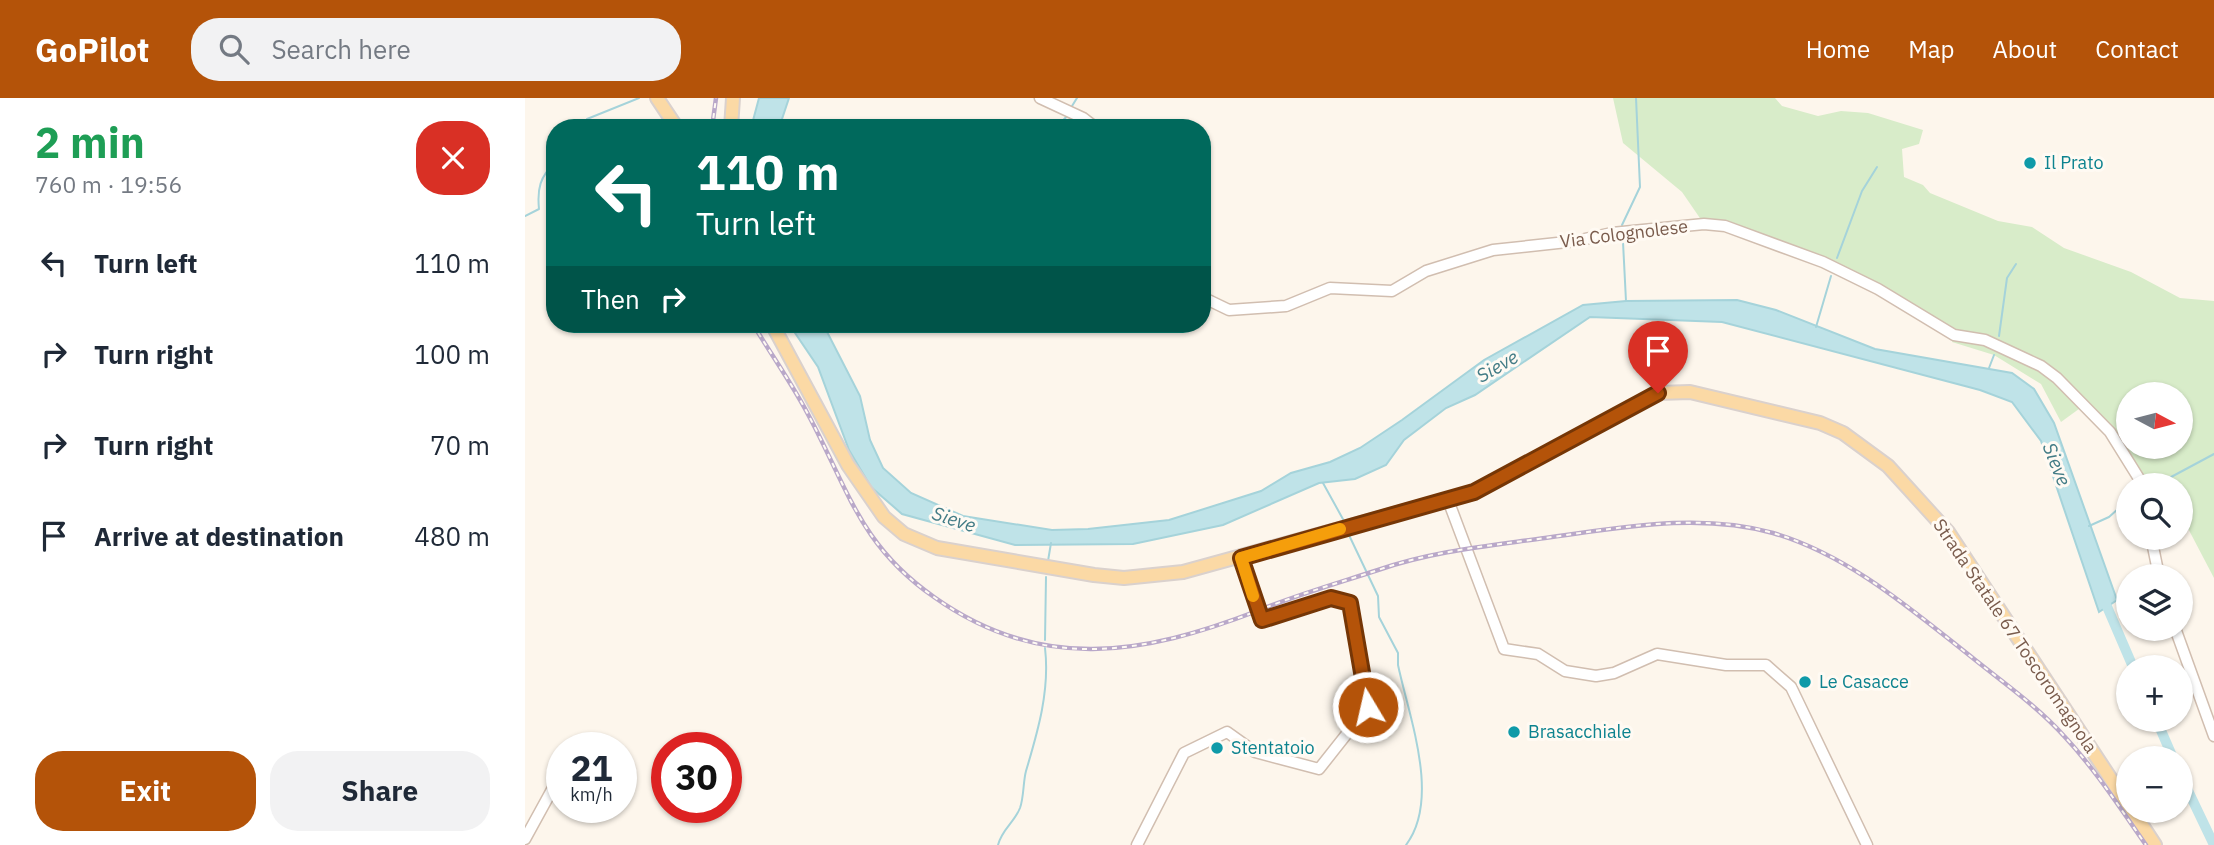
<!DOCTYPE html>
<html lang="en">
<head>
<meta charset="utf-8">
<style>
  body { margin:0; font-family:"IBM Plex Sans",sans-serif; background:#f2f2f3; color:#1f2937; height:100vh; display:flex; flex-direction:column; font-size:26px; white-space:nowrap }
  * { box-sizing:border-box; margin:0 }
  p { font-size:23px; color:#747a83 }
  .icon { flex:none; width:38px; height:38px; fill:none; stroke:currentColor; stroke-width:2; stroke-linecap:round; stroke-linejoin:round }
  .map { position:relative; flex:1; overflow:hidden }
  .sheet { display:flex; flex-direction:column; background:#fff; width:525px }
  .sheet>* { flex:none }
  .guide { position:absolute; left:21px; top:21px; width:665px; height:214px; border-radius:28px; box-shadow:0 2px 5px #0004; background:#00695c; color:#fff; overflow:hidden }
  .needle { width:46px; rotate:97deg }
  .buttons { position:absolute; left:1591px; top:284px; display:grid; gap:14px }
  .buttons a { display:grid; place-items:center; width:77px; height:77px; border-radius:50%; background:#fff; box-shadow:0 2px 5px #0004; font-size:35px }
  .speed { position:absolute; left:21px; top:634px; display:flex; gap:14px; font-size:35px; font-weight:700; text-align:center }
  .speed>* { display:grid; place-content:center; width:91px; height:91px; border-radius:50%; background:#fff; box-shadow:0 2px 5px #0004; line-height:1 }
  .speed small { font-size:18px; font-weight:400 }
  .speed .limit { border:10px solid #d22; background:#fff; color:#111 }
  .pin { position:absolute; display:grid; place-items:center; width:60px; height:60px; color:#fff; margin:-72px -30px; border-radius:50% 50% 50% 0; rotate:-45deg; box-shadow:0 0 7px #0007 }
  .pin .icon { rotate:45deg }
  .me { position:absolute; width:77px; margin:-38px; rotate:351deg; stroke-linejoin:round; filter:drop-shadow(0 0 5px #0008) }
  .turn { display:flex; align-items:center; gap:24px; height:147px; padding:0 35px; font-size:32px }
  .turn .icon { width:91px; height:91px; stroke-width:2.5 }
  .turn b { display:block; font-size:49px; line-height:60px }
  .then { display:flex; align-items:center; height:66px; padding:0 35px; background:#0003; gap:14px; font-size:26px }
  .round { display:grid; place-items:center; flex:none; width:74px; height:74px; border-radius:28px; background:#f2f2f3 }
  .headline { display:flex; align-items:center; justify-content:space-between; height:119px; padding:0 35px }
  h1 { font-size:42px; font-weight:700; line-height:52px; color:#1e9e55 }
  .button { display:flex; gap:14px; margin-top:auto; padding:14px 35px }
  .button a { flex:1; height:80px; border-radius:28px; background:#b45309; color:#fff; font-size:28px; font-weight:700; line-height:80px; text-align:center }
  .button a+a { background:#f2f2f3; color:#1f2937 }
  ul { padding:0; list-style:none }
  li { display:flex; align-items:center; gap:21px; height:91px; padding:0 35px }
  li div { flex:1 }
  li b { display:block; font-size:26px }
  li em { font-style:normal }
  header { display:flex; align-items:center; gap:42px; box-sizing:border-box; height:98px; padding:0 35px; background:#b45309; color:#fff }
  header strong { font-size:33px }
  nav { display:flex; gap:38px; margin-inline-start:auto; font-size:24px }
  .search { width:490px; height:63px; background:#f2f2f3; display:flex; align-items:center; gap:18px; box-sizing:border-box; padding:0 24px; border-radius:28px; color:#747a83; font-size:26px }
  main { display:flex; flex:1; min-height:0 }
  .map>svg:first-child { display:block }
  .green { fill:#d8ecc9; fill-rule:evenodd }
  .water { fill:#bfe3e8; stroke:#a5d3da; stroke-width:2 }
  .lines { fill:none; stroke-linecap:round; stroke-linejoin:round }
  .stream { stroke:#a5d3da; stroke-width:2 }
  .river { stroke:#bfe3e8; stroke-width:10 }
  .minor-casing { stroke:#d1beb0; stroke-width:13 }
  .major-casing { stroke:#dad1cd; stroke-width:16 }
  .minor { stroke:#fff; stroke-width:10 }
  .major { stroke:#fbd9a5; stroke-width:12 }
  .rail-casing { stroke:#b9a8c9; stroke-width:4.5 }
  .rail { stroke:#fffaf3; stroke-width:2; stroke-dasharray:5; stroke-linecap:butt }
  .route-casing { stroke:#753606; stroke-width:18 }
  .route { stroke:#b45309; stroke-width:12 }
  .slow { stroke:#f59e0b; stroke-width:12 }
  .culture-dot { fill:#0f9aa8; stroke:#fffaf3; stroke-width:2.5 }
  .labels { text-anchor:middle; stroke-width:6; stroke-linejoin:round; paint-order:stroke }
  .culture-label { font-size:18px; fill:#0d838f; stroke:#fffaf3; text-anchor:start }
  .street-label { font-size:18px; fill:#7a5c4d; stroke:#fffaf3 }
  .water-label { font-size:19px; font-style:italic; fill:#437c86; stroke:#fffaf3 }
</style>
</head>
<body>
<header>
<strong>GoPilot</strong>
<div class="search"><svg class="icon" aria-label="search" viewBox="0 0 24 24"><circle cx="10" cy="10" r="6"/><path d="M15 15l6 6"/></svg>Search here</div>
<nav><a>Home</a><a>Map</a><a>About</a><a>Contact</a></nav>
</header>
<main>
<section class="sheet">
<div class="headline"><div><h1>2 min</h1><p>760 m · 19:56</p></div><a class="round" style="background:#d93025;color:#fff"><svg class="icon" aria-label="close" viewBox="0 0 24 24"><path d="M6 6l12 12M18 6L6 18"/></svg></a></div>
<ul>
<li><svg class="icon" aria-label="left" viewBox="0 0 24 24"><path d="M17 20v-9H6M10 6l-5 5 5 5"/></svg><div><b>Turn left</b></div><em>110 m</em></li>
<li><svg class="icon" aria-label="right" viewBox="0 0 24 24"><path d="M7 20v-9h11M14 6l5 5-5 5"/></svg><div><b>Turn right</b></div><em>100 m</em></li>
<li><svg class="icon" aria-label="right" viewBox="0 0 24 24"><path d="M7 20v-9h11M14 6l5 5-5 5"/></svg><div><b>Turn right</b></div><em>70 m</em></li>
<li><svg class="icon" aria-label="arrive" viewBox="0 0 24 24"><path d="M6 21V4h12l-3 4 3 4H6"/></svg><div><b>Arrive at destination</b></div><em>480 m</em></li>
</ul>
<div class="button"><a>Exit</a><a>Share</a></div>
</section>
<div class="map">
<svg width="1689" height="747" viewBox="0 0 1689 747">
  <rect width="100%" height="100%" fill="#fdf6ec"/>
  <!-- green -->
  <path class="green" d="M1088,0H1250L1257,8L1293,18L1316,13L1343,15L1398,32L1394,46L1377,51L1379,79L1398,87L1405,95L1473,123L1507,129L1539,150L1606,174L1655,200L1689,203V480L1656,417V387H1618L1597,350L1558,308L1536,324L1516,286L1469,257L1427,244L1429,238L1298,164L1179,126L1157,94L1098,45ZM1603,296H1656V348H1603Z"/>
  <!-- water -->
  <path class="water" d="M234,0H264L254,30H226Z
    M1212,202L1251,212L1350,251L1487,275L1509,291L1529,325L1592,502L1574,514L1516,343L1487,304L1455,292L1197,224L1065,219L950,297L921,310L879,342L861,367L830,381L794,385L698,427L608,446L490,447L377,416L346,389L324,352L293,269L264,226H298L335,298L345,342L358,370L386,395L438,418L527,432L563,431L644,422L736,393L766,375L805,364L835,350L877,322L959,262L1058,207L1101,203Z"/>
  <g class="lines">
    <!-- stream -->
    <path class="stream" d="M547,8L552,0
      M58,30L62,21L114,0
      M531,30L543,17
      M0,118L14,111C12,91 15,78 30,65
      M1097,127L1115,89L1111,0
      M1098,144L1101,203
      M1312,160L1337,93L1352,69
      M1291,229L1306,178
      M1474,238L1482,180L1491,166
      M1464,270L1469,257
      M798,385L819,423
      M1633,386L1689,356
      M1564,428L1584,419L1603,402
      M823,435L853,498L854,519L873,555V567C884,619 916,701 881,747
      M523,463L526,445
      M520,542L521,479
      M473,747C477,731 489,725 495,710C499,699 498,684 501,673C513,633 525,592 520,550"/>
    <!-- river -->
    <path class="river" d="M1577,497L1608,569
      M1631,621L1648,660
      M1656,678L1689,747"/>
    <defs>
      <path id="minor" d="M515,0L558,20L571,30
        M677,199L704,212L761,208L805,190L867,193L901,173L968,152L1051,143L1087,135L1179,126L1200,128L1298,164L1353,191L1429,237L1460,242L1516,268L1532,280L1585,334L1618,387
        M923,402L979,551L1013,556L1040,573L1071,578L1089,575L1132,556L1201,567H1241L1266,589L1342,747
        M1626,439L1634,478
        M1650,530L1689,638
        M0,741L28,690
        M612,747L659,655L702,634L730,654L794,671L843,609L825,505L806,500L737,522L716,460"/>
      <path id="major" d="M132,0L152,30
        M206,30L208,0
        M247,226L323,367L359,419L379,436L412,450L569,477L599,480L658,474L949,394L1133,295L1165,294L1295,325L1318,335L1363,368L1423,434L1603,707
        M1607,712L1630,747"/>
    </defs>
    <!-- minor casing -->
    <use href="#minor" class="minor-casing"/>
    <!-- major casing -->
    <use href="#major" class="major-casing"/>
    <!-- minor -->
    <use href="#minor" class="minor"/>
    <!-- major -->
    <use href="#major" class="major"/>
    <defs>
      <path id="rail" d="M187,30L191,0
        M228,226C247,258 268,287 285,320C324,394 336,448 409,499C516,575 618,557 732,513C771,497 813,485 853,472C908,453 963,448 1020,440C1094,430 1173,414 1248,435C1324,457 1388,513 1449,561C1479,585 1513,609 1539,638C1570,671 1595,710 1621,747"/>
    </defs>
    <!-- rail casing -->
    <use href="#rail" class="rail-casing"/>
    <!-- rail -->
    <use href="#rail" class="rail"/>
  </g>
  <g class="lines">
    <defs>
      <path id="route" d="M843,609L825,505L806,500L737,522L716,460L949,394L1133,295"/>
    </defs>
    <!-- route casing -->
    <use href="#route" class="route-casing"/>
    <!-- route -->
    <use href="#route" class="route"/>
    <!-- slow -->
    <path class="slow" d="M728,498L716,460L815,431"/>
  </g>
  <!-- markers -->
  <g class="culture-dot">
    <circle cx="1505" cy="65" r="7"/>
    <circle cx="1280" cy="584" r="7"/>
    <circle cx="989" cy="634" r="7"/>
    <circle cx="692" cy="650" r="7"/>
  </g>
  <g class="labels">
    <!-- culture labels -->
    <g class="culture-label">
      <text x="1519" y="71">Il Prato</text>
      <text x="1294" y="590">Le Casacce</text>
      <text x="1003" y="640">Brasacchiale</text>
      <text x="706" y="656">Stentatoio</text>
    </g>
    <!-- street labels -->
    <g class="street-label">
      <text transform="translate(1099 136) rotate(-7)" y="6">Via Colognolese</text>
      <text transform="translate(1490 538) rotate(56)" y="6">Strada Statale 67 Toscoromagnola</text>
    </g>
    <!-- water labels -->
    <g class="water-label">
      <text transform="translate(972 268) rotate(-30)" y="7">Sieve</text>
      <text transform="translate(1532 366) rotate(68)" y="7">Sieve</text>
      <text transform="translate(429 421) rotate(18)" y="7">Sieve</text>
    </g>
  </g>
</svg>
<div class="buttons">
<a><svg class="needle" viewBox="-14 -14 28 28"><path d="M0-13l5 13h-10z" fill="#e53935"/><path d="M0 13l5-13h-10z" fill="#747a83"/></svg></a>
<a><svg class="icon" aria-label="search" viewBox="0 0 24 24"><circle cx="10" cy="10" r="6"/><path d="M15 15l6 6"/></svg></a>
<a><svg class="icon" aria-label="layers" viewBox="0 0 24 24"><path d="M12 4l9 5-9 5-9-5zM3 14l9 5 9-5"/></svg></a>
<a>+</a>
<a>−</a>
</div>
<div class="speed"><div>21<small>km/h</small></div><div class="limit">30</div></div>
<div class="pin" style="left:1133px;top:295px;background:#d93025"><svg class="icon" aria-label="arrive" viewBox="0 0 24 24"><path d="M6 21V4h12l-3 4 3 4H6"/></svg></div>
<svg class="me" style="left:843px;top:609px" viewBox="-20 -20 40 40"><circle r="17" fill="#b45309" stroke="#fff" stroke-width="3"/><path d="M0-11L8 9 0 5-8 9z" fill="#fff"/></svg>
<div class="guide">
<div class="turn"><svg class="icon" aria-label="left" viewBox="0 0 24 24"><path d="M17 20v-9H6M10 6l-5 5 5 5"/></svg><div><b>110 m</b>Turn left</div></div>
<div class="then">Then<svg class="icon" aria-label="right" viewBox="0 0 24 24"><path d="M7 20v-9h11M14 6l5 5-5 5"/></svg></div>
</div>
</div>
</main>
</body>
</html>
